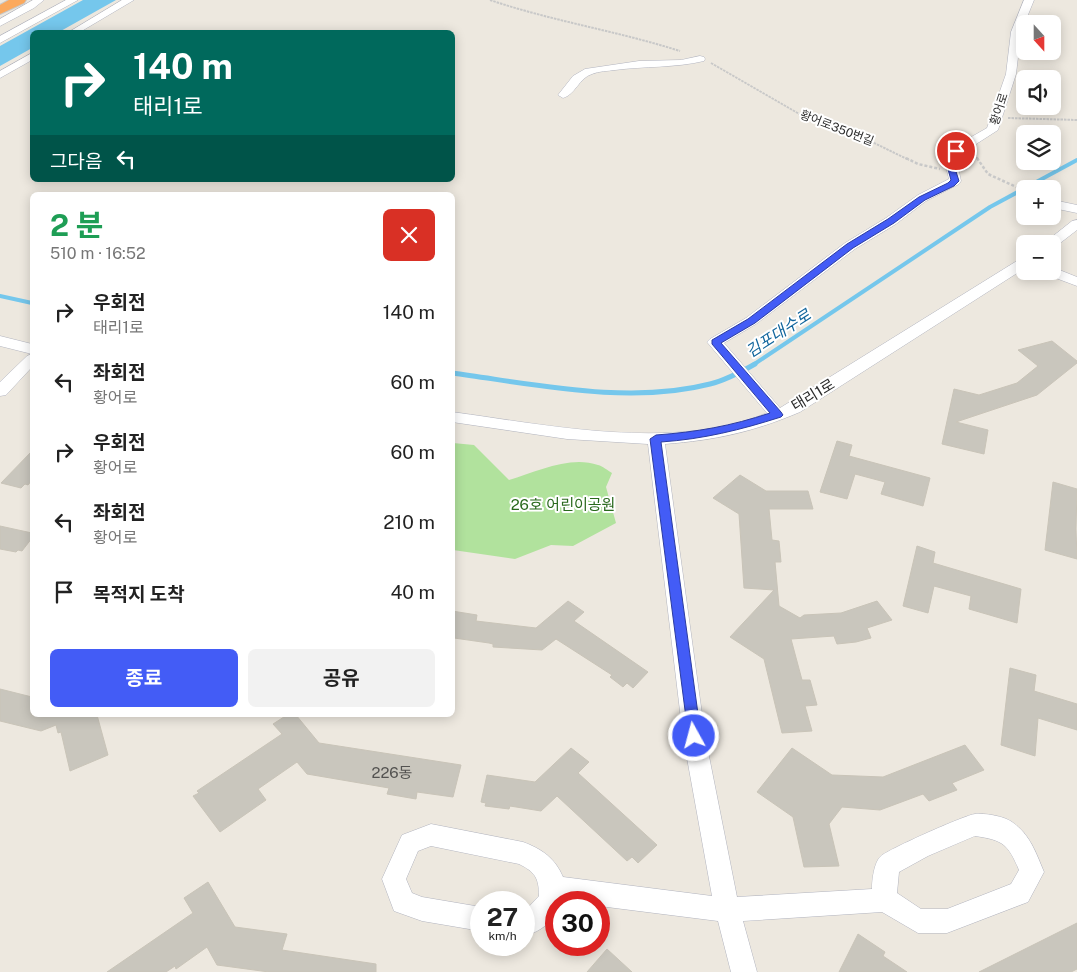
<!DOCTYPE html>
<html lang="ko">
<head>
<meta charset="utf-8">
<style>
  body { margin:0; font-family:"Public Sans","Noto Sans KR",sans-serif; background:#f2f2f2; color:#222; height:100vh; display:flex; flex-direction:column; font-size:19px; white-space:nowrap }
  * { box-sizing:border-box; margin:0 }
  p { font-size:16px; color:#767676 }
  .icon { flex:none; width:28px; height:28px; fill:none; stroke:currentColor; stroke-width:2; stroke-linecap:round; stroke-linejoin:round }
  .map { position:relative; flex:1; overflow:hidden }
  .details { position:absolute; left:30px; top:192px; width:425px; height:525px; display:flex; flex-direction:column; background:#fff; border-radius:8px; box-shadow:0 2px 12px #0003 }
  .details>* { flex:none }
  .banner { position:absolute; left:30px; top:30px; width:425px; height:152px; border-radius:8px; box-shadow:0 2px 12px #0003; background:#00695c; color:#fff; overflow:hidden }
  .needle { width:32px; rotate:159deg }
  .buttons { position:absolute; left:1016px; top:15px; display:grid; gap:10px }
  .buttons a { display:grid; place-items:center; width:45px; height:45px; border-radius:8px; background:#fff; box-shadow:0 2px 12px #0003; font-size:25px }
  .speed { position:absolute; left:470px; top:891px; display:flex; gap:10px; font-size:25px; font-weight:700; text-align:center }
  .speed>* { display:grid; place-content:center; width:65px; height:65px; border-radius:50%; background:#fff; box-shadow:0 2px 12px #0003; line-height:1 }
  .speed small { font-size:12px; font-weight:400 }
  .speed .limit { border:8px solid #d22; background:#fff; color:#111 }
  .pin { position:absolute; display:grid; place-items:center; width:42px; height:42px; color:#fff; margin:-21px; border:2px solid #fff; border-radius:50%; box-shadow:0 1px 5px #0007 }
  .me { position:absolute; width:55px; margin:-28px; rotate:353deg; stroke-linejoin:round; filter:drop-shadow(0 0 4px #0008) }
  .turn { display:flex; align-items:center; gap:18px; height:105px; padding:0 20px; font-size:22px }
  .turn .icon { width:65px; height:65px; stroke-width:2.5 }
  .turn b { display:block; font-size:35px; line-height:42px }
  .then { display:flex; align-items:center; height:48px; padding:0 20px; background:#0003; gap:10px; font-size:19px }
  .round { display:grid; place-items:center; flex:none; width:52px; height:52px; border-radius:8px; background:#f2f2f2 }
  .head { display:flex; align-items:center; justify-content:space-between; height:85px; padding:0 20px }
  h1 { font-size:30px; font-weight:700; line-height:38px; color:#1e9e55 }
  .primary-button { display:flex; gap:10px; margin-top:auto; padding:10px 20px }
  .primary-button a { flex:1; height:58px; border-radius:8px; background:#435cf6; color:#fff; font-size:20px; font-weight:700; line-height:58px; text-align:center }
  .primary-button a+a { background:#f2f2f2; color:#222 }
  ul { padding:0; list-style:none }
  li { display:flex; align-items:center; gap:15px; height:70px; padding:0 20px }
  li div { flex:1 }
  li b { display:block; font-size:19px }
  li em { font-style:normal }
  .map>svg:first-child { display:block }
  .green { fill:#b1e29d }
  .water { fill:#75c7ec }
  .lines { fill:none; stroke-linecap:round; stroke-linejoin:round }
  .stream-far1 { stroke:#75c7ec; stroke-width:4 }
  .stream { stroke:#75c7ec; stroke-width:5 }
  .building { fill:#c9c6bd; stroke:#c9c4b8 }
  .minor-casing { stroke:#b2b4bf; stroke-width:1 }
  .highway-casing { stroke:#c8c8c8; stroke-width:2 }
  .path-far1 { stroke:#c8c8c8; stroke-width:2; stroke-dasharray:2.5 1; stroke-linecap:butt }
  .path { stroke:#c8c8c8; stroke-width:2.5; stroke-dasharray:3 2; stroke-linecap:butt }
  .minor { fill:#fff; fill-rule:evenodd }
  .highway { fill:#fba95d; fill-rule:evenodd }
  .route { fill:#435cf6; stroke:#2c3ca0 }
  .labels { text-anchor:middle; stroke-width:4; stroke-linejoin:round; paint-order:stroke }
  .far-street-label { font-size:12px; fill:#2c2c2c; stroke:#fff }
  .street-label { font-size:15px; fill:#2c2c2c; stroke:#fff }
  .park-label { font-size:15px; fill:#29691c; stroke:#fff }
  .near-number-label { font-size:15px; fill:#535250 }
  .water-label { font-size:16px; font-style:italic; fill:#11659c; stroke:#fff }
</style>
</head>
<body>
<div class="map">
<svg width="1077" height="972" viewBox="0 0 1077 972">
  <rect width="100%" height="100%" fill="#ede8df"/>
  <!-- green -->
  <path class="green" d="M453,443L474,445L509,480C536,472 570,455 598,465C603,466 608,471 612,473L606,487L616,523L573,546L551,545L515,559L453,550Z"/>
  <!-- water -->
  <path class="water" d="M83,0H116L59,32H32V48L0,66V46Z"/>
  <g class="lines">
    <!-- stream-far1 -->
    <path class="stream-far1" d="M0,296L32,303
      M753,365L990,207L1077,160"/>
    <!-- stream -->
    <path class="stream" d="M452,373C534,384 629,405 710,384C726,380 741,372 755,364"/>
  </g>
  <!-- building -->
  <path class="building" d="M1052,341L1077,361V363L1037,395L956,422L988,430L984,454L942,444L954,389L979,395L1017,383L1038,366L1018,350Z
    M837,441L852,445L849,456L930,478L923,506L881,494L885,482L855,474L847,499L820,492Z
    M32,451V480L28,485L25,484L21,488L1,483Z
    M740,475L766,491H808L813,509H769L772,540L779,541L781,562H775L779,606L800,618L804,615L841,613L877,601L892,620L867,628L871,638L856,642L837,644L834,636L791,639L802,680H810L817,705L805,706L812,731L782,733L764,659L730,637L774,590L744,588L739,514L713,498Z
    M1053,482L1077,489L1076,529L1077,559L1045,550Z
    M0,526L32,533V538L22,551L18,550L16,552L0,549Z
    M917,546L935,552L933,563L1021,589L1017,623L969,609L971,596L934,586L928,613L903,606Z
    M568,601L584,612L574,621L648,672L633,688L627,683L623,687L610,677L612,675L556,639L542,650L493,647V644L489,643L454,638L452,636V611L477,615L476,621L536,628Z
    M1010,668L1036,675L1034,691L1077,704V730L1038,718L1035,756L1001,745Z
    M0,689L32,697V715H97L108,755L70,771L61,732L58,733L56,725L41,731L0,721Z
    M287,715H296L319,743L461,765L453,797L417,792L416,799L387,794L389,788L307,774L297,762L258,789L266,800L220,832L193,796L199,793L197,791L282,734L273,724Z
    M965,745L984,770L952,783L957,790L929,801L923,794L880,810L842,807L829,824L839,866L804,867L793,817L757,792L792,748L832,775L883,777Z
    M571,748L589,762L578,773L657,845L638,863L632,857L627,861L557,796L541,811L510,806L509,809L485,806L486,803L481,802L487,775L535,782Z
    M208,882L235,927L287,934L282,950L376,964V972H269L217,965L207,947L176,969L175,966L166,972H107L193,913L184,898Z
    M1077,923V969L1071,972H979Z
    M858,934L885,952L883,956L907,972H839Z
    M607,949L632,972H587Z"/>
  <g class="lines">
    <defs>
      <path id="minor" d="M33,0H44L34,8L0,26V19Z
        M66,0H78L0,43V36Z
        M122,0H134L80,32H69Z
        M1024,0H1034L1021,32L1016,74L998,130L959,155L957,162L961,181L959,184L926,201L896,224L855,249L756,324L724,343L780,408L1020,259L1025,258V268L800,412C753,432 716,440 665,444L705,736L737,897L872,889C872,880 874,862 881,856C889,849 965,815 975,814C984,813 1004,816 1012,822C1030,834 1036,853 1044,872L1028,902L947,933H918L882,912L743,921L757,972H731L718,921L599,906V902H556C556,922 541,931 524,936V912L539,896C539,878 535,872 519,864L431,846L418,851L406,879L412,893L422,897L481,907V931L422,921L394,911L382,879L402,835L431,824L523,842C542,849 555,858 563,877L712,896L683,736L648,444L567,439L452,422V412C549,425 674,452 767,413L707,342L710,339L746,318L845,243L886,218L918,195L949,179C946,166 943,160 952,148L987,128L1006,74L1011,32ZM975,836C1003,840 1008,844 1019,870L1011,884L947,909H921L897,893L899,872L928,856Z
        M32,53V60L0,78V71Z
        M700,56L704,57L705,59L704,61C675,68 645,66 615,70C608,71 599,71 592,74C579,78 575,95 563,98L558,95L573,76L585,69L639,61L681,60Z
        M1058,201L1077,205V213L1053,208V202Z
        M1077,220V230L1055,247H1052V244H1043L1072,221Z
        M1052,267L1077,277V286L1045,274L1043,271H1052Z
        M0,336L32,344V354L0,346Z
        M32,354V367L6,395L0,396V382L27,356Z"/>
      <path id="highway" d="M9,0H26L24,3L0,14V5Z"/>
    </defs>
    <!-- minor casing -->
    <use href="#minor" class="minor-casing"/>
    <!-- highway casing -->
    <use href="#highway" class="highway-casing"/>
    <!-- path-far1 -->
    <path class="path-far1" d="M490,0C552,21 617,31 680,51
      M711,63L808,119L866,139L909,160
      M1008,118L1077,120
      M975,154L978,160"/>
    <!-- path -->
    <path class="path" d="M906,158L918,164L940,169
      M977,158L988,174L1025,191"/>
    <!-- minor -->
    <use href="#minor" class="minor"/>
    <!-- highway -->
    <use href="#highway" class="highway"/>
  </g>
  <!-- route -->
  <path class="route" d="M953,149L960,151L953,162L959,181L954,186L925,200L894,223L853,248L755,323L721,343L781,412L783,415L781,417C740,430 704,439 661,442L701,736L699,741L694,743L689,741L650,439L656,435C697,432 731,426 770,413L712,344V340L748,319L847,244L888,219L919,197L948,183L951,180L946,162Z"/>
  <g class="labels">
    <!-- far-street labels -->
    <g class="far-street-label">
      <text transform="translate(999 109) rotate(-72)" y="4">황어로</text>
      <text transform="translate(837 128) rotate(21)" y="4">황어로350번길</text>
    </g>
    <!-- street labels -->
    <g class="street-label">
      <text transform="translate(813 395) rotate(-31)" y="5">태리1로</text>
    </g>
    <!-- park labels -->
    <g class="park-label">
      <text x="563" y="510">26호 어린이공원</text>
    </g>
    <!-- near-number labels -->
    <g class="near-number-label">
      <text x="392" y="778">226동</text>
    </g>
    <!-- water labels -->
    <g class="water-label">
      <text transform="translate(778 333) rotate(-33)" y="6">김포대수로</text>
    </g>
  </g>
</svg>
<div class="buttons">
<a><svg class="needle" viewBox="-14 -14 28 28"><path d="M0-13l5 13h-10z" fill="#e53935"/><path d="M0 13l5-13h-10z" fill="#767676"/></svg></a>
<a><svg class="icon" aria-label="sound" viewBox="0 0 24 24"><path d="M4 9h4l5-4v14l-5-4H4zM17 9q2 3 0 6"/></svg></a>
<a><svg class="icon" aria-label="layers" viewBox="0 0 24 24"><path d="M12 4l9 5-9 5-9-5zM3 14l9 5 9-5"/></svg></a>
<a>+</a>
<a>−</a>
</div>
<div class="speed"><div>27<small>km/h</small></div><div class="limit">30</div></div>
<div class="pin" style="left:956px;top:151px;background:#d93025"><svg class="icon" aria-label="arrive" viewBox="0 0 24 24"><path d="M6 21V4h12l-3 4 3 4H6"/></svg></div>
<svg class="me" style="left:694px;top:736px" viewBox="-20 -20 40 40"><circle r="17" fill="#435cf6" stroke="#fff" stroke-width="3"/><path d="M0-11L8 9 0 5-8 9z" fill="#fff"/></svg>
<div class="banner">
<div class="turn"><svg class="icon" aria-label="right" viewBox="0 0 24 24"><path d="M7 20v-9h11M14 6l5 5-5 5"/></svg><div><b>140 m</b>태리1로</div></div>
<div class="then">그다음<svg class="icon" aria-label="left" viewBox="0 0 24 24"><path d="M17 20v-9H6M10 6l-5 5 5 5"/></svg></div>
</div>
<section class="details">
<div class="head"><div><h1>2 분</h1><p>510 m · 16:52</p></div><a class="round" style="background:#d93025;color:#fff"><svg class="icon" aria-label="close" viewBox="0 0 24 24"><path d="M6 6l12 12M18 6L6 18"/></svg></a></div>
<ul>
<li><svg class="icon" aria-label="right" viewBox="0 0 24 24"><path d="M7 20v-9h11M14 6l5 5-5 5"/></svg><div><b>우회전</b><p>태리1로</p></div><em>140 m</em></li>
<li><svg class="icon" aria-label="left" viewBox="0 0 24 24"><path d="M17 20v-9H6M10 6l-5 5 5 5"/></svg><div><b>좌회전</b><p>황어로</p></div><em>60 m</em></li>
<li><svg class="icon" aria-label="right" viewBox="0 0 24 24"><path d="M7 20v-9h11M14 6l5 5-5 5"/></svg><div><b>우회전</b><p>황어로</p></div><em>60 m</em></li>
<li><svg class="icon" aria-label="left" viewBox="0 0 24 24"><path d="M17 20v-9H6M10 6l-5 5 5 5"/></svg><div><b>좌회전</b><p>황어로</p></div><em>210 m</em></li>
<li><svg class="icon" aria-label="arrive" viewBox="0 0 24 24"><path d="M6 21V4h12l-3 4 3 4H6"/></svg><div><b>목적지 도착</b></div><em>40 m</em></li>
</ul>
<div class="primary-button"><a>종료</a><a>공유</a></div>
</section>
</div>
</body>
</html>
